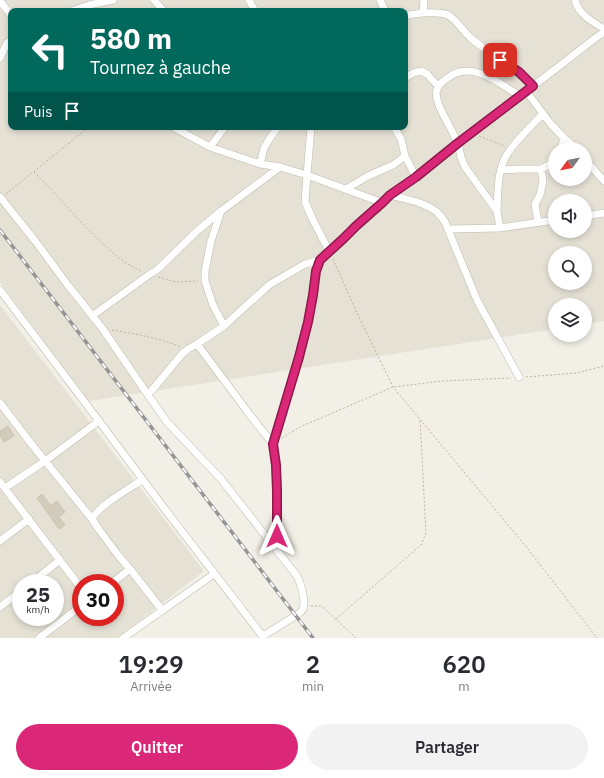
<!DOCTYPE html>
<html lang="fr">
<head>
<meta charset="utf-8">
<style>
  body { margin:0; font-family:"IBM Plex Sans",sans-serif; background:#f2f2f3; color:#2b2b33; height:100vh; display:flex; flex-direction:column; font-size:15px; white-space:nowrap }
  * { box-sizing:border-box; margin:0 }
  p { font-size:13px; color:#7c7c81 }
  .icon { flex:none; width:22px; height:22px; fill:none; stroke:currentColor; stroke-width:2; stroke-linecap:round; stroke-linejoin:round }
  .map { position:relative; height:638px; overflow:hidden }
  .side { display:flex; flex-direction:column; background:#fff; flex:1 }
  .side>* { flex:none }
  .hud { position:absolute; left:8px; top:8px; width:400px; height:122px; border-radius:8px; box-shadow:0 2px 6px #0003; background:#00695c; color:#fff; overflow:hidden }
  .needle { width:26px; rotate:237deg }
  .fabs { position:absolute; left:548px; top:142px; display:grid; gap:8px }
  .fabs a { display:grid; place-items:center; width:44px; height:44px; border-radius:50%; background:#fff; box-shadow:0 2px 6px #0003; font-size:20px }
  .speed { position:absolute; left:12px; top:574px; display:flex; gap:8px; font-size:20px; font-weight:700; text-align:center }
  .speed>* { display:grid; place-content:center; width:52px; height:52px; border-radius:50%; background:#fff; box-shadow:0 2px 6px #0003; line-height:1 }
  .speed small { font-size:10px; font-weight:400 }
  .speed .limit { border:6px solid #d22; background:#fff; color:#111 }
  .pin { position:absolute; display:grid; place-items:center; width:34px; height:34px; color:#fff; margin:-17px; border-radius:8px; box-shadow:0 2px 6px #0006 }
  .me { position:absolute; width:44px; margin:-22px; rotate:0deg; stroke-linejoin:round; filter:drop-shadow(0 0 3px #0008) }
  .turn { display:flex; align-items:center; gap:14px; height:84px; padding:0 16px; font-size:18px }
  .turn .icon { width:52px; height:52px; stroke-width:2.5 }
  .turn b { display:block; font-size:28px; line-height:34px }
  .then { display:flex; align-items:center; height:38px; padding:0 16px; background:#0003; gap:8px; font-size:15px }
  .eta { display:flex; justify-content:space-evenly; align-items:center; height:68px; text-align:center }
  .eta b { font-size:24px; font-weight:600; line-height:28px }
  .action { display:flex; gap:8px; margin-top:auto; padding:8px 16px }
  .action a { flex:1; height:46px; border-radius:24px; background:#db2777; color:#fff; font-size:16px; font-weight:600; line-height:46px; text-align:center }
  .action a+a { background:#f2f2f3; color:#2b2b33 }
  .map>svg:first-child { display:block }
  .residential { fill:#e5e1d5; fill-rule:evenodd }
  .building { fill:#d2cbbc; stroke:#ccc3b0 }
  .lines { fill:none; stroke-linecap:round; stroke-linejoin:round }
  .street-casing { stroke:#bfbaac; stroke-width:8 }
  .path { stroke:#bdb39c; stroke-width:1; stroke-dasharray:2 2; stroke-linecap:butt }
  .street { stroke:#fff; stroke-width:7 }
  .rail-casing { stroke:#959595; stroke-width:3.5 }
  .rail { stroke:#fff; stroke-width:2; stroke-dasharray:6; stroke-linecap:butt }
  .route-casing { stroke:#8e194d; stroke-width:10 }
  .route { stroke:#db2777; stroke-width:7 }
</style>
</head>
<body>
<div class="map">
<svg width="604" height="638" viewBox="0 0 604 638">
  <rect width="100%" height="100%" fill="#f2efe6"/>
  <!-- residential -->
  <path class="residential" d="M0,0H604V321L585,324V305H555V329L89,401L0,282ZM11,11H405V127H11ZM555,149H585V179H555ZM555,201H585V231H555ZM555,253H585V283H555Z
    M0,305L204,571L117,638H0ZM21,583H55V617H21ZM81,583H115V617H81Z"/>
  <!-- building -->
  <path class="building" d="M8,426L14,436L4,442L0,436V431Z
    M42,494L51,506L57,501L65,512L59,517L65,525L59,529L37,498Z"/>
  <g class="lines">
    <defs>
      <path id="street" d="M154,0L164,11
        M249,0L255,11
        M380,0L385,11
        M575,0C578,14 593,22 604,29
        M0,1L11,15
        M71,11L89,5L113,0
        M423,13L424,0
        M405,16C414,13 440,11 448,15C458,21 463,32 472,39C492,56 515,67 533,86
        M0,58L7,43L11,40
        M405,78L413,73L421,71L427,74L438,86L436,93L437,99L440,108L458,143L461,157L465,167L497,211L500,228
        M438,86C444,80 449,76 456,73C477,64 503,86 520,96
        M526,91L550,123L564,138L577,149
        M173,127L210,147L260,164L280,167L307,175L383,203
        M311,127L307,175L305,202L313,220L329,251
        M394,127L401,139L405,156L416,177
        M210,147L225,127
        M561,149L564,138
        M585,159L596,172L604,181
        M260,164L264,148L270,138L278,127
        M501,170L520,169H541L553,163L555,161
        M346,189L368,176L393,165L405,156
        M390,195C406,199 424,202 437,212C440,215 443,219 445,222L477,300L519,377
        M0,197L36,242L67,284L102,328L148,395L167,422L221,479L297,576C301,584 306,601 303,609C302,612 298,614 295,616L263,636
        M221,211L211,241L205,271V281L213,305L224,326
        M497,211C498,194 497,172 506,156C514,142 531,126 543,114
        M585,216L604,213
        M538,222L535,204L540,195L543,181L541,169
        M449,229L500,228L555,220
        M0,290L99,421L164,508L264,638
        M92,316L150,274L157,270L197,231L221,211L280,167
        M148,395L182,354L188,349L197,344
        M0,403L33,446L92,519L100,531L118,555L130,569L162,610
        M273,444L250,415L197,344L224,326L269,285L305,264L320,260L343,239L356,226L383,203L390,195L416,177L458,143L562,64L594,39L604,32
        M0,482L81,588
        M5,488L45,461L99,421
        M92,519C99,505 129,489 142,480
        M0,541L29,519
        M277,550V491L275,465L273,444L299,357L308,322L313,295L316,271L320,260
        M31,583L60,560
        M112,583L130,569
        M0,607L21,591
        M39,638L81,606
        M123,638L214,574"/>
    </defs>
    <!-- street casing -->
    <use href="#street" class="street-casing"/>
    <!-- path -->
    <path class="path" d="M479,136L504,146
      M34,172C49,187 64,203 78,219C95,236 119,263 142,271
      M6,194L89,127
      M333,259L357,313L393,387L524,544L597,638
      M158,277L176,282L198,281
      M112,330C136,334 159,338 181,347
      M526,377L576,373L604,366
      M282,438L300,427L393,387L442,381L511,378
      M311,606H321L327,611L356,638
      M336,619L421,545L426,533L420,419"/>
    <!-- street -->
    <use href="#street" class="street"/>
    <defs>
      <path id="rail" d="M0,230L313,638"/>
    </defs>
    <!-- rail casing -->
    <use href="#rail" class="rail-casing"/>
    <!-- rail -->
    <use href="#rail" class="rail"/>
  </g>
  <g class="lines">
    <defs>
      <path id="route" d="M277,536V491L276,465L273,444L299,357L308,322L313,295L316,271L320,260L343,239L356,226L382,203L390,195L416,177L458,143L533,86L519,72L500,60"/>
    </defs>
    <!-- route casing -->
    <use href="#route" class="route-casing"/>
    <!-- route -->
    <use href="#route" class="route"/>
  </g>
</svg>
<div class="fabs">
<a><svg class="needle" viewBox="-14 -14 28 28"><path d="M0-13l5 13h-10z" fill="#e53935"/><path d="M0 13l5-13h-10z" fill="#7c7c81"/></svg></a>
<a><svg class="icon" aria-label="sound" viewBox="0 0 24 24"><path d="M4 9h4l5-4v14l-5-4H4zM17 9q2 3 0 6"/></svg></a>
<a><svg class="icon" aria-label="search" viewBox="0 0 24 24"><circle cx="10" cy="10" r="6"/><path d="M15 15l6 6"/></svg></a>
<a><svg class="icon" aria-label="layers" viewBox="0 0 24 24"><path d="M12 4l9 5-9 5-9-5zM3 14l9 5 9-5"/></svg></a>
</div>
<div class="speed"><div>25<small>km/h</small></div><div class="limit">30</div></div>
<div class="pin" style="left:500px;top:60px;background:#d93025"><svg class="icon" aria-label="arrive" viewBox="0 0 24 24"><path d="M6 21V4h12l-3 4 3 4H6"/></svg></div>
<svg class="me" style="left:277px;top:536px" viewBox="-20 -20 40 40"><path d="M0-17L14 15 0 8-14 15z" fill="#db2777" stroke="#fff" stroke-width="4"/></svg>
<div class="hud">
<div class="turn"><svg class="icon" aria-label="left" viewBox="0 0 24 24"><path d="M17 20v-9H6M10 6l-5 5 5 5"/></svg><div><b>580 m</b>Tournez à gauche</div></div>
<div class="then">Puis<svg class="icon" aria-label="arrive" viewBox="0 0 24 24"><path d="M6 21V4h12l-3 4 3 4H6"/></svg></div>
</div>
</div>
<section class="side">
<div class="eta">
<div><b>19:29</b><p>Arrivée</p></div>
<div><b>2</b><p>min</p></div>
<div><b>620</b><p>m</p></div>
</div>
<div class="action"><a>Quitter</a><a>Partager</a></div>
</section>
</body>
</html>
